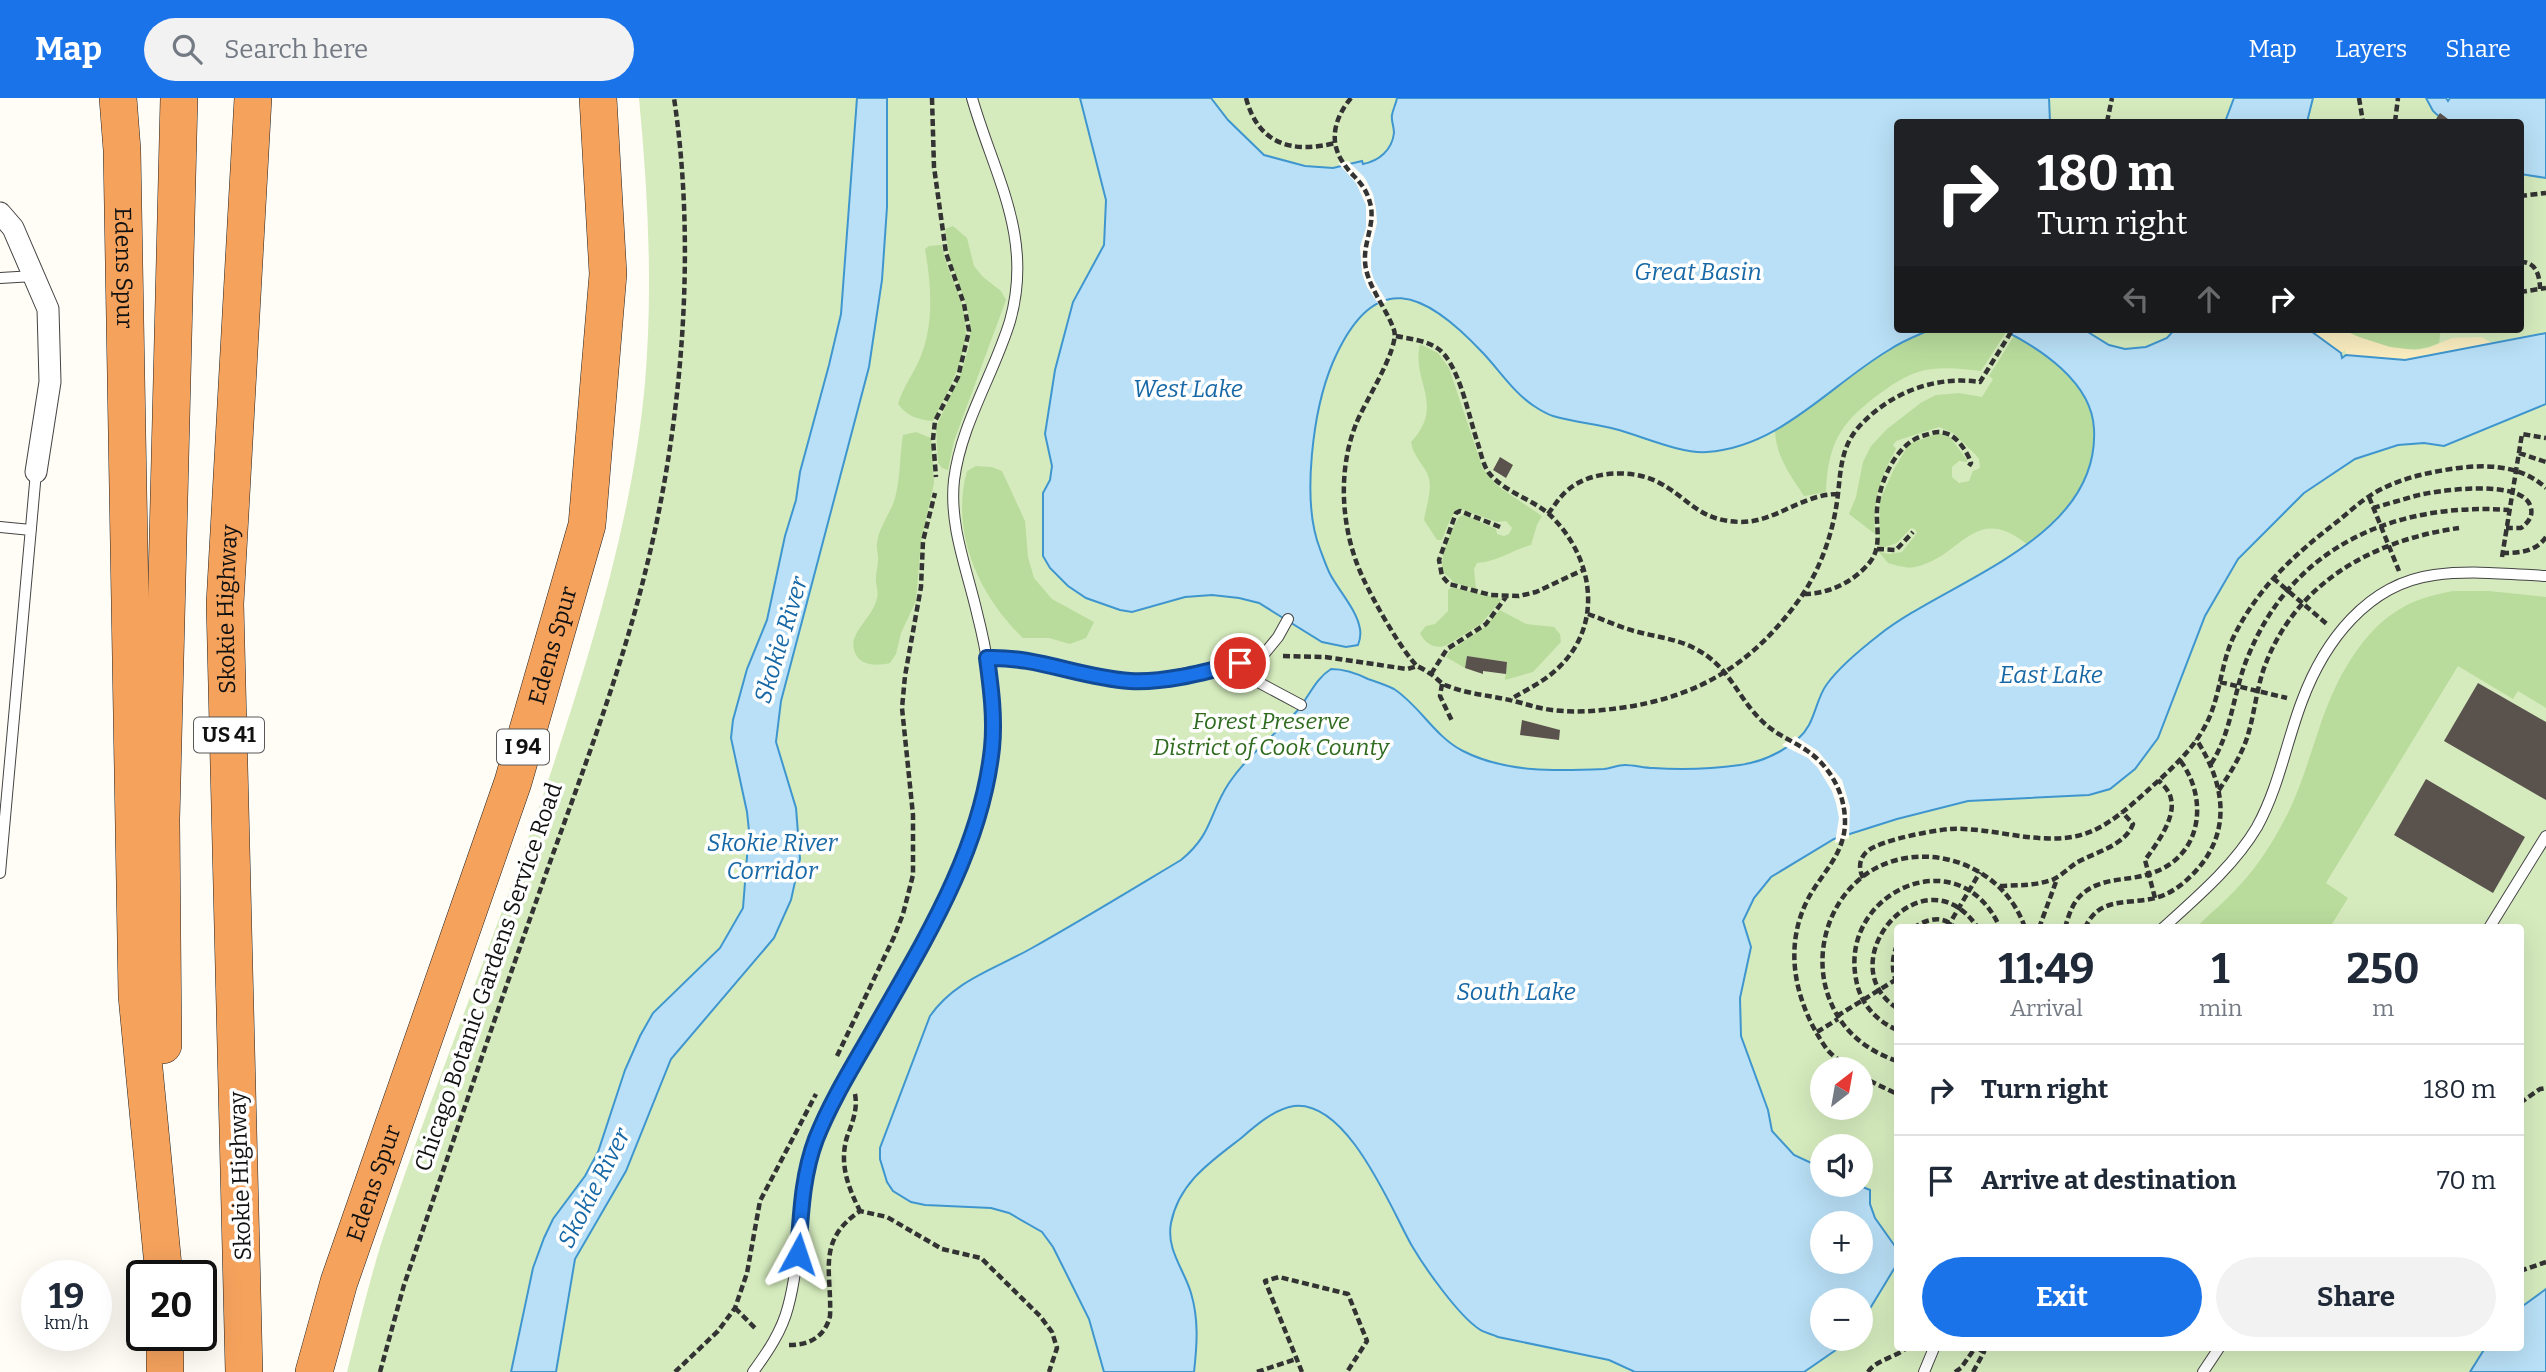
<!DOCTYPE html>
<html lang="en">
<head>
<meta charset="utf-8">
<style>
  body { margin:0; font-family:Bitter,serif; background:#f2f2f3; color:#1f2937; height:100vh; display:flex; flex-direction:column; font-size:26px; white-space:nowrap }
  * { box-sizing:border-box; margin:0 }
  p { font-size:23px; color:#747a83 }
  .icon { flex:none; width:38px; height:38px; fill:none; stroke:currentColor; stroke-width:2; stroke-linecap:round; stroke-linejoin:round }
  .map { position:relative; flex:1; overflow:hidden }
  .drawer { position:absolute; left:1894px; top:826px; width:630px; height:427px; display:flex; flex-direction:column; background:#fff; border-radius:7px; box-shadow:0 7px 28px #0002 }
  .drawer>* { flex:none }
  .banner { position:absolute; left:1894px; top:21px; width:630px; height:214px; border-radius:7px; box-shadow:0 7px 28px #0002; background:#202124; color:#fff; overflow:hidden }
  .needle { width:46px; rotate:31deg }
  .fabs { position:absolute; left:1810px; top:959px; display:grid; gap:14px }
  .fabs a { display:grid; place-items:center; width:63px; height:63px; border-radius:50%; background:#fff; box-shadow:0 7px 28px #0002; font-size:35px }
  .speed { position:absolute; left:21px; top:1162px; display:flex; gap:14px; font-size:35px; font-weight:700; text-align:center }
  .speed>* { display:grid; place-content:center; width:91px; height:91px; border-radius:50%; background:#fff; box-shadow:0 7px 28px #0002; line-height:1 }
  .speed small { font-size:18px; font-weight:400 }
  .speed .limit { border:4px solid #111; border-radius:10px; background:#fff; color:#111 }
  .pin { position:absolute; display:grid; place-items:center; width:60px; height:60px; color:#fff; margin:-30px; border:4px solid #fff; border-radius:50%; box-shadow:0 2px 7px #0007 }
  .me { position:absolute; width:77px; margin:-38px; rotate:5deg; stroke-linejoin:round; filter:drop-shadow(0 0 5px #0008) }
  .turn { display:flex; align-items:center; gap:24px; height:147px; padding:0 28px; font-size:32px }
  .turn .icon { width:91px; height:91px; stroke-width:2.5 }
  .turn b { display:block; font-size:49px; line-height:60px }
  .lanes { display:flex; align-items:center; height:66px; padding:0 28px; background:#0003; justify-content:center; gap:35px; direction:ltr }
  .lanes .off { opacity:.35 }
  .eta { display:flex; justify-content:space-evenly; align-items:center; height:119px; text-align:center }
  .eta b { font-size:42px; font-weight:700; line-height:49px }
  .action { display:flex; gap:14px; margin-top:auto; padding:14px 28px }
  .action a { flex:1; height:80px; border-radius:42px; background:#1a73e8; color:#fff; font-size:28px; font-weight:700; line-height:80px; text-align:center }
  .action a+a { background:#f2f2f3; color:#1f2937 }
  ul { padding:0; list-style:none }
  li { display:flex; align-items:center; gap:21px; height:91px; padding:0 28px; border-top:2px solid #e0e1e3 }
  li div { flex:1 }
  li b { display:block; font-size:26px }
  li em { font-style:normal }
  header { display:flex; align-items:center; gap:42px; box-sizing:border-box; height:98px; padding:0 35px; background:#1a73e8; color:#fff }
  header strong { font-size:33px }
  nav { display:flex; gap:38px; margin-inline-start:auto; font-size:24px }
  .search { width:490px; height:63px; background:#f2f2f3; display:flex; align-items:center; gap:18px; box-sizing:border-box; padding:0 24px; border-radius:38px; color:#747a83; font-size:26px }
  .map>svg:first-child { display:block }
  .green { fill:#d5ebbd; fill-rule:evenodd }
  .forest { fill:#b9dc9c }
  .sand { fill:#fbeec1 }
  .water { fill:#b9e0f7; stroke:#3f96cf; stroke-width:2; fill-rule:evenodd }
  .pier { fill:#fffdf5 }
  .building { fill:#5a524d }
  .lines { fill:none; stroke-linecap:round; stroke-linejoin:round }
  .lane-casing { stroke:#444; stroke-width:12 }
  .street-casing { stroke:#444; stroke-width:23 }
  .highway-casing { stroke:#222; stroke-width:38 }
  .path { stroke:#333; stroke-width:4.5; stroke-dasharray:7 3.5; stroke-linecap:butt }
  .lane { stroke:#fff; stroke-width:10 }
  .street { stroke:#fff; stroke-width:21 }
  .highway { stroke:#f5a25d; stroke-width:37 }
  .route-casing { stroke:#114b97; stroke-width:18 }
  .route { stroke:#1a73e8; stroke-width:12 }
  .labels { text-anchor:middle; stroke-width:7; stroke-linejoin:round; paint-order:stroke }
  .shield { fill:#fff; stroke:#585858; stroke-width:2 }
  .shield-label { font-size:21px; font-weight:bold; fill:#111 }
  .street-label { font-size:23px; fill:#111; stroke:#fff }
  .park-label { font-size:23px; font-style:italic; fill:#2f6b1f; stroke:#fff }
  .water-label { font-size:24px; font-style:italic; fill:#1768a6; stroke:#fff }
</style>
</head>
<body>
<header>
<strong>Map</strong>
<div class="search"><svg class="icon" aria-label="search" viewBox="0 0 24 24"><circle cx="10" cy="10" r="6"/><path d="M15 15l6 6"/></svg>Search here</div>
<nav><a>Map</a><a>Layers</a><a>Share</a></nav>
</header>
<div class="map">
<svg width="2546" height="1274" viewBox="0 0 2546 1274">
  <rect width="100%" height="100%" fill="#fffdf5"/>
  <!-- green -->
  <path class="green" d="M639,0H2546V1274H347C358,1231 368,1188 381,1146C434,986 499,831 552,671C593,546 633,417 645,285C653,189 648,95 639,0ZM1897,24H2520V231H1897ZM1897,830H2520V1250H1897ZM1822,971H1860V1010H1822ZM1822,1048H1860V1087H1822ZM1822,1125H1860V1164H1822ZM1822,1202H1860V1241H1822Z"/>
  <!-- forest -->
  <path class="forest" d="M953,128L967,140L974,168L983,179L1001,193L1006,202L954,343L948,372L942,370L938,365L936,329L960,278L969,249L971,230L967,209L950,161L945,131Z
    M942,147C945,167 955,185 961,204C976,248 951,285 933,323C918,322 907,318 898,306C903,288 916,273 922,255C934,223 931,185 925,151L929,148Z
    M1932,231H2001L2006,234L1981,273C1966,271 1947,269 1932,271C1913,273 1897,283 1882,294C1842,323 1828,343 1826,394L1804,398C1790,377 1776,358 1775,333L1889,252Z
    M2341,231H2441L2439,245C2409,260 2370,245 2341,231Z
    M2014,238C2037,252 2062,268 2079,288C2110,326 2092,380 2063,413C2053,425 2039,435 2027,446C1974,404 1962,459 1915,469C1907,471 1896,467 1888,465L1879,454L1889,456L1902,454L1917,435L1915,431L1911,430L1897,445L1882,450L1879,448L1880,402L1894,371L1909,346L1938,335L1950,339L1967,362V364L1959,363L1952,369V379L1959,385L1969,383L1973,373L1980,370L1979,361L1975,356L1953,335L1939,329L1896,343L1893,347L1896,351C1879,382 1873,401 1875,436L1849,416L1856,399L1863,364L1871,348L1887,331L1922,304L1936,297L1959,295L1982,299L1993,281L1989,278Z
    M1420,246L1438,255L1449,270L1483,371L1499,389L1542,418L1537,427L1531,447C1512,452 1497,464 1477,465L1474,471L1476,491L1455,485L1442,473C1441,456 1450,432 1460,418L1465,417L1496,431L1497,436L1504,438L1509,436L1512,430L1506,423L1497,424L1461,411C1450,415 1447,431 1442,442H1437L1424,422C1426,408 1434,389 1427,375C1421,364 1413,357 1411,344C1446,306 1411,284 1420,246Z
    M916,334L931,340L934,385L921,444L916,503L901,535L896,556L890,565C877,568 859,569 854,552C849,534 873,520 877,500C879,493 875,486 876,479C876,473 878,468 878,463C879,457 876,452 877,446C878,432 887,420 893,406C901,384 899,360 903,337Z
    M976,368L992,369L1002,373L1025,423L1028,459L1034,480L1052,501L1094,524L1086,540L1070,546L1049,540H1023C979,498 950,434 967,373Z
    M1452,489L1502,501L1481,526L1447,547C1436,552 1425,546 1420,535L1426,528L1435,526L1448,513V492Z
    M2453,493H2489L2546,499V610L2518,593L2513,601L2458,568L2326,785L2348,800L2330,829H2197C2210,815 2226,803 2239,788C2259,767 2274,742 2287,717C2301,689 2309,660 2319,631C2334,585 2361,530 2407,507C2421,500 2437,496 2453,493Z
    M1500,512L1526,526L1554,529L1560,536L1561,544L1533,574L1505,582L1507,564L1467,558L1465,570L1446,559L1450,553L1485,529Z"/>
  <!-- sand -->
  <path class="sand" d="M2308,231H2341L2359,239L2390,249L2415,252L2428,250L2452,240L2481,239L2492,245C2465,251 2434,260 2406,262C2387,263 2365,260 2346,257L2345,252L2341,255Z"/>
  <!-- water -->
  <path class="water" d="M857,0H887V109L882,182L869,269L781,603L776,644L796,710L800,761L791,802L774,840L671,961L626,1073L575,1161L556,1274H511L533,1170L544,1140L553,1121L585,1078L598,1054L625,972L640,938L653,915L720,850L743,810L749,733L747,714L731,640L733,622L747,571L767,522L785,438L796,402L800,374L829,267L841,216Z
    M1080,0H1211L1228,22L1264,57L1305,68L1333,70L1362,63L1363,66C1379,63 1392,52 1394,35C1394,28 1391,23 1392,17C1393,11 1396,6 1397,0H2049L2050,24H1897V231H1932C1918,237 1902,243 1889,252C1830,287 1780,349 1707,354C1681,356 1642,338 1615,331C1595,326 1573,324 1553,318C1547,316 1540,312 1534,308C1514,295 1500,273 1483,255C1424,192 1374,169 1333,264C1313,311 1301,403 1320,451C1323,459 1326,468 1330,476C1339,493 1357,512 1360,531C1361,537 1360,542 1358,547L1346,549L1322,544L1259,505L1239,500L1212,497L1185,499L1132,514L1120,512L1086,500L1068,488L1050,470L1043,458V395L1050,382L1052,368L1045,336L1055,272L1073,204L1104,147L1106,102Z
    M2234,0H2313L2307,24H2225Z
    M2426,0H2446L2448,3L2450,0H2546V80L2520,76V24H2445L2433,13Z
    M2001,231H2083L2109,247L2125,251L2146,249L2167,240L2175,231H2308L2341,255L2342,260L2346,257L2405,262L2546,235V306L2444,348L2424,345L2398,347L2355,361L2304,395L2238,461L2205,518L2158,640L2135,671L2110,691L2089,697L1968,703L1897,721L1834,741L1771,779L1754,800L1743,823L1751,849L1740,900L1741,938L1768,1012L1772,1033L1794,1057L1822,1070V1087H1858L1870,1092V1106L1875,1120L1897,1151V1166L1860,1227V1202H1822V1241H1850L1846,1245L1804,1274H1635L1609,1262L1498,1239C1492,1236 1484,1235 1479,1231C1458,1217 1425,1170 1412,1148C1391,1111 1348,1002 1294,1008C1274,1011 1255,1028 1240,1041C1210,1064 1179,1085 1171,1125C1166,1152 1184,1171 1191,1195C1199,1222 1197,1247 1194,1274H1104L1089,1221L1053,1149L1042,1134L1009,1115L991,1110L925,1107L911,1104L893,1093L887,1084L880,1061V1050L930,918C955,882 995,871 1032,850C1082,822 1131,792 1181,762C1213,736 1209,715 1229,685C1247,658 1275,637 1297,613C1309,599 1315,581 1331,571C1345,571 1356,575 1368,581C1377,584 1386,587 1394,591C1420,608 1435,639 1463,653C1506,675 1557,673 1604,671C1611,670 1618,667 1625,667C1634,667 1644,670 1653,670C1682,672 1711,671 1740,667C1764,664 1798,648 1809,627C1816,614 1818,598 1827,586C1840,568 1861,551 1879,537C1948,482 2100,442 2094,331C2092,284 2040,250 2001,231ZM1822,1125H1860V1164H1822Z
    M2546,1191V1274H2470L2485,1250H2520V1210Z"/>
  <!-- pier -->
  <path class="pier" d="M1348,63L1365,80L1373,96L1376,111L1377,125L1371,150V172L1374,182L1387,204L1379,207L1367,189L1362,175L1360,149L1366,130V107L1356,85L1338,65Z
    M1795,638L1818,653L1842,682L1850,709L1849,740L1835,745L1839,720L1836,705L1832,693L1818,670L1808,660L1782,647Z"/>
  <!-- building -->
  <path class="building" d="M2440,15L2452,24H2434Z
    M1500,359L1513,367L1506,380L1493,372Z
    M1467,558L1507,564L1506,576L1483,573V576L1465,570Z
    M2478,585L2546,624V702L2444,643Z
    M1522,622L1560,632L1559,642L1520,637Z
    M2426,681L2525,739L2493,795L2394,737Z"/>
  <g class="lines">
    <defs>
      <path id="lane" d="M0,180L34,178
        M0,429L31,432
        M987,560L1023,562L1104,579L1129,583L1152,582L1260,561L1278,539L1288,521
        M1228,568L1301,607
        M0,775L36,374
        M2163,830C2196,800 2234,768 2257,729C2279,689 2286,645 2302,603C2324,544 2367,486 2434,477C2471,472 2509,476 2546,478
        M2489,830L2546,738
        M753,1274C767,1255 782,1233 788,1209C803,1154 796,1096 816,1042C829,1009 848,977 866,946C911,867 959,791 981,702C985,685 990,667 992,649C996,604 988,558 977,515C967,471 949,428 954,382C961,326 994,276 1010,223C1034,139 994,77 972,0
        M1924,1274L1934,1250
        M2203,1274L2219,1250"/>
      <path id="street" d="M0,115L13,130L48,211L50,284L36,374"/>
      <g id="highway">
        <path id="s1" d="M118,0L122,52L137,898L164,1178"/>
        <path d="M163,947L161,722L179,0"/>
        <path d="M165,1274V1237"/>
        <path id="s2" d="M244,1274L225,506L253,0"/>
        <path id="s3" d="M314,1274L339,1184L513,684L587,427L608,176L598,0"/>
      </g>
    </defs>
    <!-- lane casing -->
    <use href="#lane" class="lane-casing"/>
    <!-- street casing -->
    <use href="#street" class="street-casing"/>
    <!-- highway casing -->
    <use href="#highway" class="highway-casing"/>
    <!-- path -->
    <path class="path" d="M932,0L934,69L946,155L964,206L969,233L958,279L935,323L933,341L936,379
      M1246,0C1258,46 1292,56 1335,45
      M1351,0C1336,18 1328,41 1342,63C1353,81 1366,84 1371,109C1374,128 1364,144 1365,163C1366,187 1386,209 1394,232C1400,250 1364,305 1356,326C1337,374 1341,433 1363,480C1373,502 1401,552 1417,568C1419,569 1427,573 1429,575C1435,578 1439,584 1445,587C1464,595 1485,597 1505,601C1521,604 1535,610 1552,612C1575,615 1598,613 1620,610C1700,599 1754,565 1801,499C1819,473 1831,440 1836,410C1841,382 1838,354 1857,331C1887,296 1934,277 1980,284L2013,231
      M2359,0L2363,24
      M2107,24L2112,0
      M2395,24L2398,0
      M2520,98L2546,95
      M2520,164C2536,163 2540,178 2540,191
      M2520,194L2546,190
      M1396,238C1410,241 1425,242 1437,250C1459,264 1469,320 1478,346C1481,355 1483,367 1489,375C1506,396 1537,402 1554,421C1595,464 1603,530 1556,572C1543,584 1526,592 1511,601
      M2519,355L2546,364
      M2369,399L2399,473
      M2373,410C2387,406 2401,402 2415,398C2437,392 2520,381 2530,407C2534,417 2529,424 2521,430H2506
      M1548,416C1555,407 1560,398 1569,391C1591,373 1630,371 1656,383C1690,400 1697,423 1741,424C1776,424 1802,396 1838,396
      M1500,429L1460,413L1456,415L1439,462L1442,478L1449,486L1491,497L1519,498L1536,494L1585,471
      M1877,451L1896,452L1913,434
      M2502,455C2519,455 2536,454 2546,439
      M2502,459L2522,336L2546,340
      M2273,480L2328,527
      M1804,496C1828,496 1854,484 1870,464C1882,449 1876,430 1877,412C1879,385 1896,346 1922,338C1932,335 1938,332 1948,336C1958,340 1968,355 1971,365L1969,368
      M1588,516C1605,522 1621,530 1638,534C1657,539 1677,541 1694,550C1730,568 1736,598 1762,623C1775,636 1791,642 1806,652C1830,668 1845,695 1845,724C1845,755 1823,774 1809,799C1782,849 1795,905 1826,950C1832,958 1842,964 1849,971
      M1283,558L1325,559L1407,571L1418,568
      M1431,576L1447,551L1486,526L1506,499
      M2220,584L2287,600
      M1442,586L1440,598L1452,623
      M2211,666C2233,632 2233,592 2249,556C2294,447 2397,404 2509,412
      M2219,692C2229,677 2241,658 2247,640C2254,618 2256,595 2263,573C2293,486 2372,442 2459,430
      M1863,780C1858,770 1859,759 1869,752C1883,742 1933,732 1951,731C1992,729 2035,747 2077,738C2104,732 2127,711 2147,693C2167,675 2191,654 2204,630C2220,603 2220,568 2233,540C2258,489 2294,457 2338,423C2350,413 2362,402 2376,394C2399,381 2425,375 2451,371C2484,366 2520,366 2546,390
      M2000,788C2019,787 2036,788 2054,781C2062,777 2069,770 2076,765C2095,754 2125,748 2133,726L2122,714
      M2155,800L2145,762C2156,747 2176,720 2171,701C2170,693 2163,687 2158,682
      M1913,830C1927,821 1943,816 1955,830
      M1947,830L1980,774
      M2039,830L2057,781
      M2065,830C2069,816 2073,802 2086,793C2105,779 2131,783 2152,775C2203,758 2209,699 2179,661
      M2085,830C2099,798 2127,807 2155,800C2168,797 2181,788 2191,778C2233,737 2226,687 2196,641
      M1897,847C1892,860 1891,872 1897,885
      M1897,910C1827,865 1924,749 1978,830
      M1837,918L1897,881
      M1897,932C1875,922 1860,905 1856,881C1839,793 1961,739 2000,830
      M1817,934L1838,921
      M837,958L894,839L903,816L913,777V717L902,610L905,578L921,489L923,443L935,395
      M1897,963C1865,952 1841,932 1829,900C1808,844 1839,774 1901,761C1953,750 2008,779 2025,830
      M1860,978L1897,996
      M855,996C858,1012 852,1025 847,1039C839,1066 848,1089 860,1113
      M2520,1005L2540,991L2546,990
      M2520,1173L2546,1164
      M735,1210L756,1231
      M789,1247C809,1247 825,1239 830,1218C832,1173 816,1143 860,1113L887,1119L942,1151L981,1160L1040,1218L1052,1234L1057,1250L1049,1274
      M380,1274L404,1187C448,1059 491,930 537,801C574,695 617,588 644,479C682,330 697,152 674,0
      M675,1274L718,1233L735,1210L747,1175L760,1103L816,996
      M1257,1274L1296,1261
      M1302,1274L1265,1183L1279,1179L1348,1196L1367,1243L1347,1274
      M1868,1274C1877,1261 1895,1260 1906,1250
      M1955,1274L1961,1270L1975,1250
      M1973,1274L1984,1254L1977,1250"/>
    <!-- lane -->
    <use href="#lane" class="lane"/>
    <!-- street -->
    <use href="#street" class="street"/>
    <!-- highway -->
    <use href="#highway" class="highway"/>
  </g>
  <g class="lines">
    <defs>
      <path id="route" d="M798,1156C801,1117 802,1078 816,1041C831,1003 853,968 873,933C923,845 981,754 992,650C995,620 991,590 987,560C1036,558 1081,580 1130,583C1166,585 1205,574 1240,565"/>
    </defs>
    <!-- route casing -->
    <use href="#route" class="route-casing"/>
    <!-- route -->
    <use href="#route" class="route"/>
  </g>
  <g class="labels">
    <!-- shield labels -->
    <g class="shield">
      <rect x="194" y="619.5" width="70" height="35" rx="5"/>
      <rect x="497" y="631.5" width="52" height="35" rx="5"/>
    </g>
    <g class="shield-label">
      <text x="229" y="644">US 41</text>
      <text x="523" y="656">I 94</text>
    </g>
    <!-- street labels -->
    <g class="street-label">
      <text dy="8" stroke="none"><textPath href="#s1" startOffset="170">Edens Spur</textPath></text>
      <text dy="8" stroke="none"><textPath href="#s2" startOffset="763">Skokie Highway</textPath></text>
      <text dy="8" stroke="none"><textPath href="#s3" startOffset="765">Edens Spur</textPath></text>
      <text transform="translate(488 879) rotate(-71)" y="8">Chicago Botanic Gardens Service Road</text>
      <text transform="translate(240 1078) rotate(-92)" y="8">Skokie Highway</text>
      <text dy="8" stroke="none"><textPath href="#s3" startOffset="198">Edens Spur</textPath></text>
    </g>
    <!-- park labels -->
    <g class="park-label">
      <text x="1271" y="631">Forest Preserve<tspan x="1271" dy="26">District of Cook County</tspan></text>
    </g>
    <!-- water labels -->
    <g class="water-label">
      <text x="1698" y="182">Great Basin</text>
      <text x="1188" y="299">West Lake</text>
      <text transform="translate(781 542) rotate(-73)" y="8">Skokie River</text>
      <text x="2051" y="585">East Lake</text>
      <text x="772" y="753">Skokie River<tspan x="772" dy="28">Corridor</tspan></text>
      <text x="1516" y="902">South Lake</text>
      <text transform="translate(594 1090) rotate(-63)" y="8">Skokie River</text>
    </g>
  </g>
</svg>
<div class="fabs">
<a><svg class="needle" viewBox="-14 -14 28 28"><path d="M0-13l5 13h-10z" fill="#e53935"/><path d="M0 13l5-13h-10z" fill="#747a83"/></svg></a>
<a><svg class="icon" aria-label="sound" viewBox="0 0 24 24"><path d="M4 9h4l5-4v14l-5-4H4zM17 9q2 3 0 6"/></svg></a>
<a>+</a>
<a>−</a>
</div>
<div class="speed"><div>19<small>km/h</small></div><div class="limit">20</div></div>
<div class="pin" style="left:1240px;top:565px;background:#d93025"><svg class="icon" aria-label="arrive" viewBox="0 0 24 24"><path d="M6 21V4h12l-3 4 3 4H6"/></svg></div>
<svg class="me" style="left:798px;top:1156px" viewBox="-20 -20 40 40"><path d="M0-17L14 15 0 8-14 15z" fill="#1a73e8" stroke="#fff" stroke-width="4"/></svg>
<div class="banner">
<div class="turn"><svg class="icon" aria-label="right" viewBox="0 0 24 24"><path d="M7 20v-9h11M14 6l5 5-5 5"/></svg><div><b>180 m</b>Turn right</div></div>
<div class="lanes"><svg class="icon off" aria-label="left" viewBox="0 0 24 24"><path d="M17 20v-9H6M10 6l-5 5 5 5"/></svg><svg class="icon off" aria-label="ahead" viewBox="0 0 24 24"><path d="M12 20V5M6 11l6-6 6 6"/></svg><svg class="icon" aria-label="right" viewBox="0 0 24 24"><path d="M7 20v-9h11M14 6l5 5-5 5"/></svg></div>
</div>
<section class="drawer">
<div class="eta">
<div><b>11:49</b><p>Arrival</p></div>
<div><b>1</b><p>min</p></div>
<div><b>250</b><p>m</p></div>
</div>
<ul>
<li><svg class="icon" aria-label="right" viewBox="0 0 24 24"><path d="M7 20v-9h11M14 6l5 5-5 5"/></svg><div><b>Turn right</b></div><em>180 m</em></li>
<li><svg class="icon" aria-label="arrive" viewBox="0 0 24 24"><path d="M6 21V4h12l-3 4 3 4H6"/></svg><div><b>Arrive at destination</b></div><em>70 m</em></li>
</ul>
<div class="action"><a>Exit</a><a>Share</a></div>
</section>
</div>
</body>
</html>
